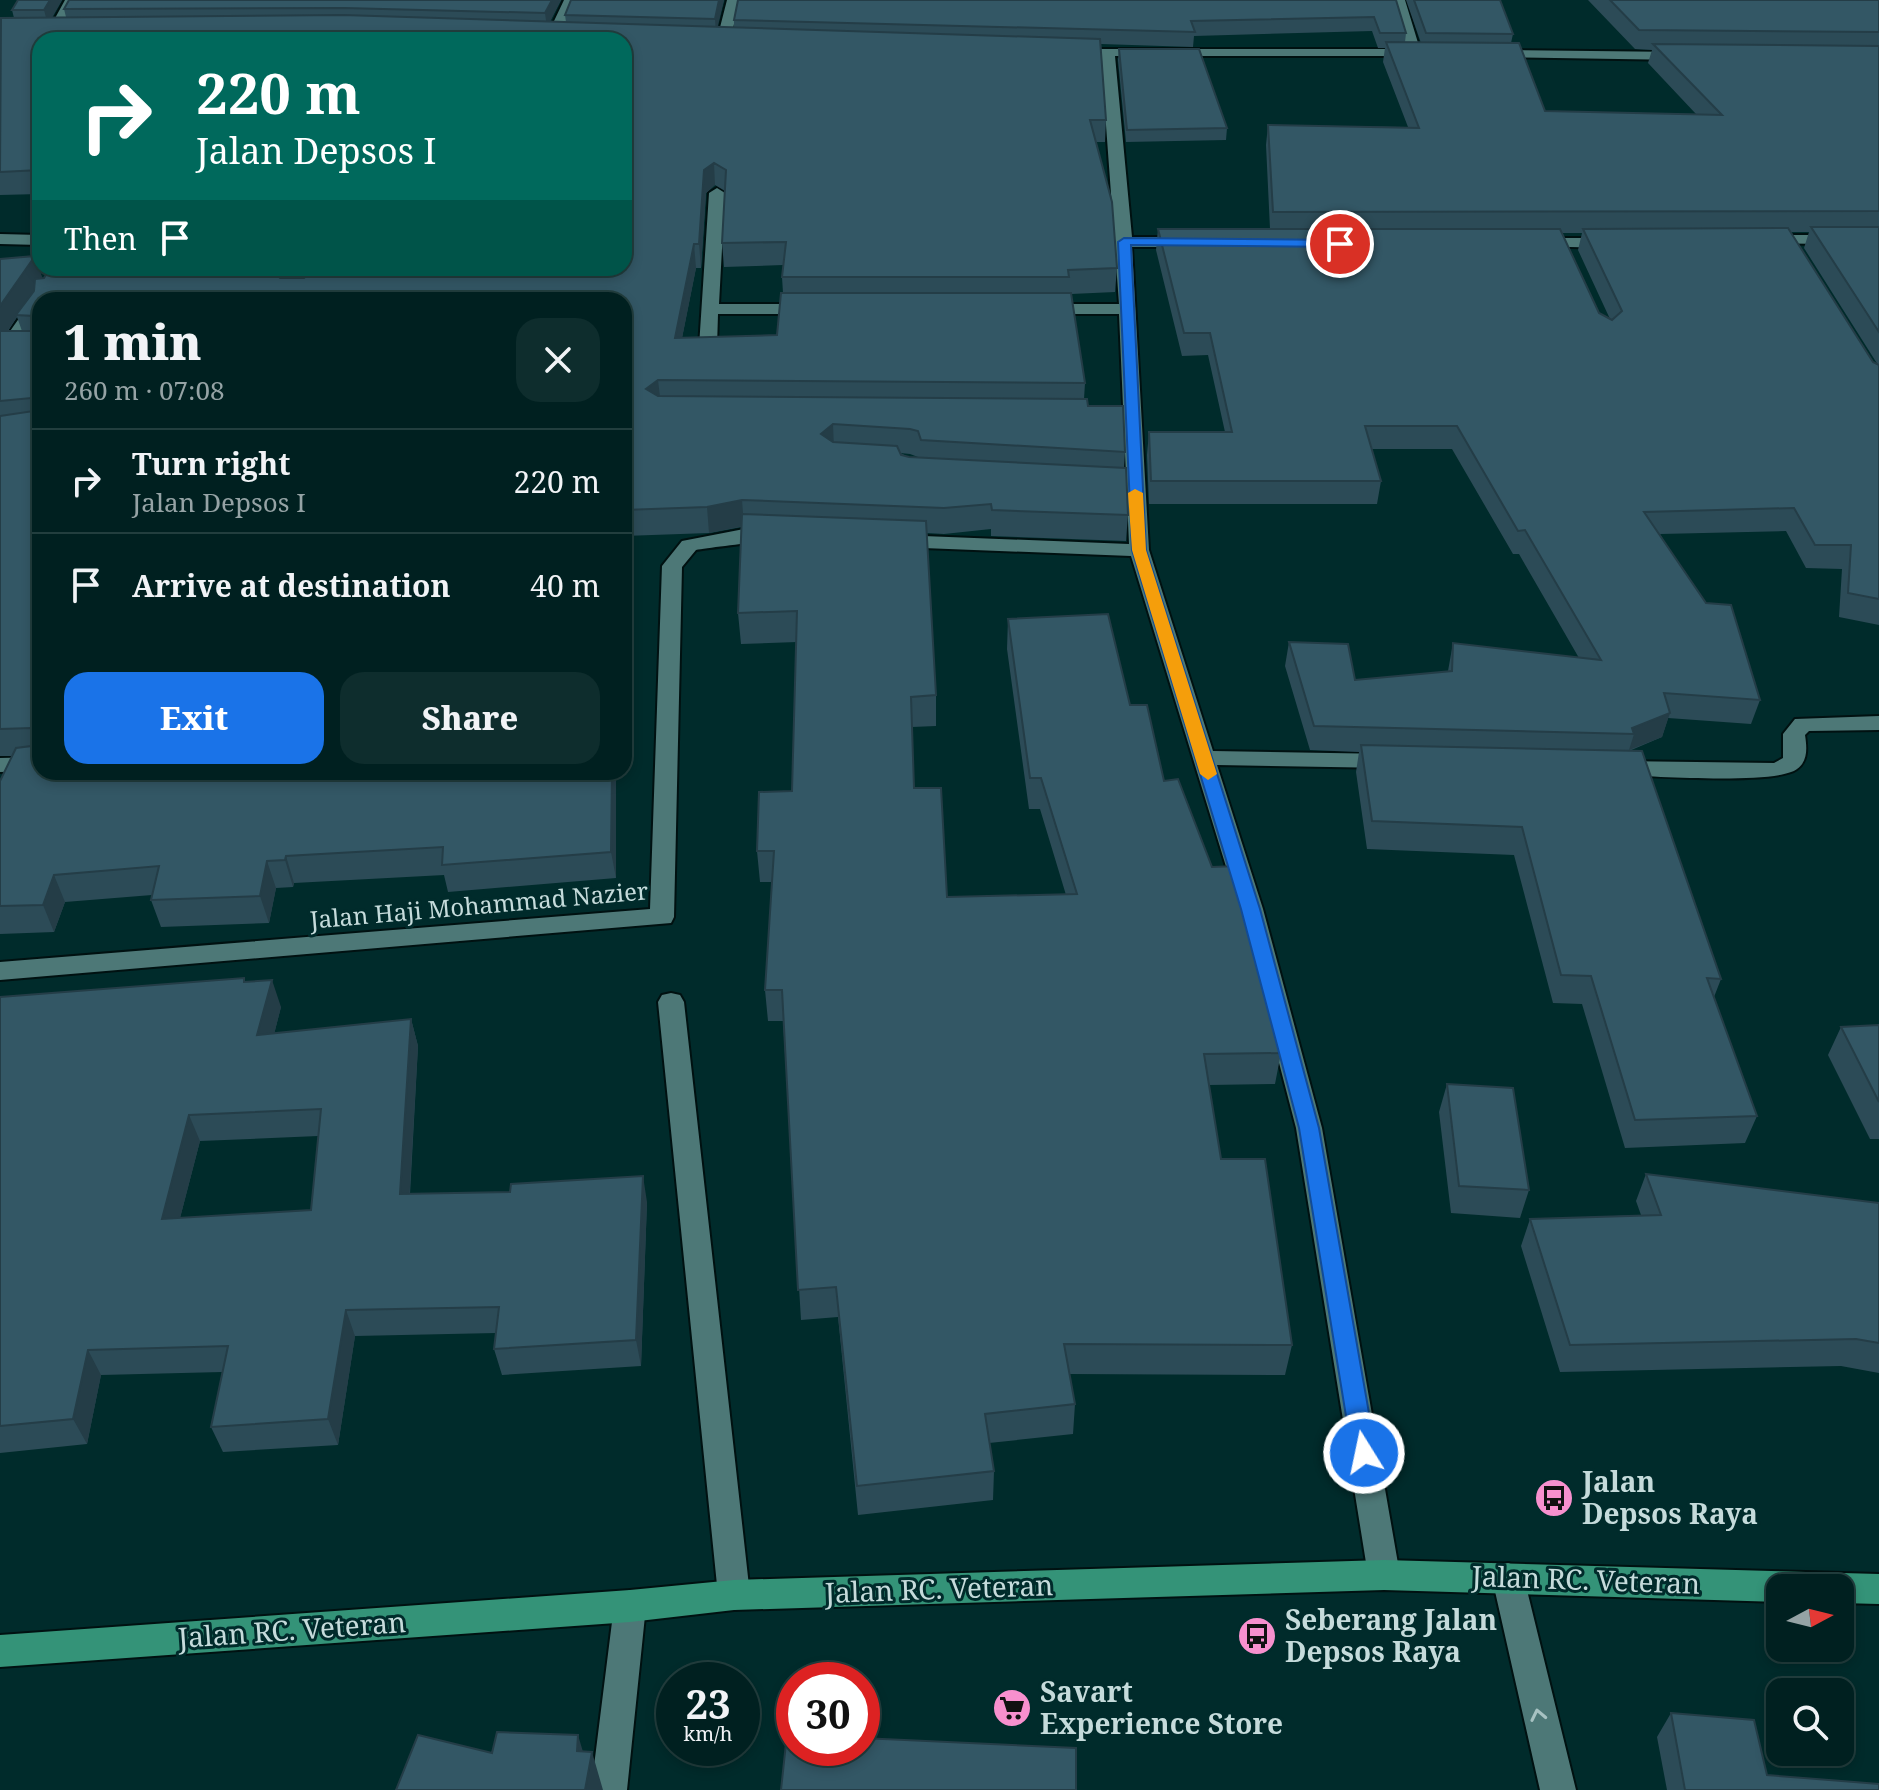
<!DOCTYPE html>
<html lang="en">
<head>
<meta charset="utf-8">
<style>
  body { margin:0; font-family:"Noto Serif",serif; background:#0e2d2d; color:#f1f3f6; height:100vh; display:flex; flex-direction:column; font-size:30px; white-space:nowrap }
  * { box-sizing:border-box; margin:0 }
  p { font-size:26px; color:#95a3a5 }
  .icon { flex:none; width:44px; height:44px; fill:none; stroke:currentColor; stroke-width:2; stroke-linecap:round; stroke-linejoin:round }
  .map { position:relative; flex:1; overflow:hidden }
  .side { position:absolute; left:32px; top:292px; width:600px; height:488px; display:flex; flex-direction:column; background:#002020; border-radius:24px; box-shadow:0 4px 12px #0003,0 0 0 2px #223e3e }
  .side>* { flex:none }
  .banner { position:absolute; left:32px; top:32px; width:600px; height:244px; border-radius:24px; box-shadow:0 4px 12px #0003,0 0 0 2px #223e3e; background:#00695c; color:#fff; overflow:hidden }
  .needle { width:52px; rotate:83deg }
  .tools { position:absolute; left:1766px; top:1574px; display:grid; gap:16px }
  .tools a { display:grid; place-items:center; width:88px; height:88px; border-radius:16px; background:#002020; box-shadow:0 4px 12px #0003,0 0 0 2px #223e3e; font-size:40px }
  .speed { position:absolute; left:656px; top:1662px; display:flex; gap:16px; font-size:40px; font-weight:700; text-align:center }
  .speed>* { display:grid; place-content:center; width:104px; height:104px; border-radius:50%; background:#002020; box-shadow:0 4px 12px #0003,0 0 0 2px #223e3e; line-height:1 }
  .speed small { font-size:20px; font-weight:400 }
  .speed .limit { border:12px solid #d22; background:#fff; color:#111 }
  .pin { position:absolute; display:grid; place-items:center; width:68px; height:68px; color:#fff; margin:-34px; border:4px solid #fff; border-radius:50%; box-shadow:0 2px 8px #0007 }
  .me { position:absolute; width:88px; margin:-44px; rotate:350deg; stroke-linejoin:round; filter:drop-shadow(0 0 6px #0008) }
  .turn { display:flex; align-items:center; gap:28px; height:168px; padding:0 32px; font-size:36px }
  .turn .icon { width:104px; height:104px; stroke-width:2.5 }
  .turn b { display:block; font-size:56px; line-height:68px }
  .then { display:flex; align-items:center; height:76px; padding:0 32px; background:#0003; gap:16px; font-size:30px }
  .round { display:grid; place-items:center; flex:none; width:84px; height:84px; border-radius:24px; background:#0e2d2d }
  .head { display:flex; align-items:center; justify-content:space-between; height:136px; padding:0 32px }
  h1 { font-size:48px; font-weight:800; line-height:60px }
  .primary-button { display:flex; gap:16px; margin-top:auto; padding:16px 32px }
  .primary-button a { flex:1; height:92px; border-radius:24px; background:#1a73e8; color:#fff; font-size:32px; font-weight:800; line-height:92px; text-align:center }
  .primary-button a+a { background:#0e2d2d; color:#f1f3f6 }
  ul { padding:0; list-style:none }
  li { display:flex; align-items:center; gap:24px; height:104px; padding:0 32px; border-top:2px solid #223e3e }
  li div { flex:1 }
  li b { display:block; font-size:30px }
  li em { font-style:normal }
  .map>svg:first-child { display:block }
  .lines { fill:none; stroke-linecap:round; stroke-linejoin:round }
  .minor-casing { stroke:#011; stroke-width:4 }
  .major-casing { stroke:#011; stroke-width:4 }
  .minor { fill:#4d7877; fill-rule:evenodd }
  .major { fill:#349378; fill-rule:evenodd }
  .wall { fill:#2c4b57; fill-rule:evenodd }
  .shaded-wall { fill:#243d47 }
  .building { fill:#335765; stroke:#243d47; stroke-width:2; fill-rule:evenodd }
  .oneway { stroke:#a7c2c2 }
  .route { fill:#1a73e8; stroke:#114b97; stroke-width:2 }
  .slow { fill:#f59e0b }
  .labels { text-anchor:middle; stroke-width:6; stroke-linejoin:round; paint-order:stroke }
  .street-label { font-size:24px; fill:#c5dbdb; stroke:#002b2b }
  .near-poi-label { font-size:28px; font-weight:bold; fill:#c5dbdb; stroke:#002b2b; text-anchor:start }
  .near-street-label { font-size:28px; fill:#c5dbdb; stroke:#002b2b }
</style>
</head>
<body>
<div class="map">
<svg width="1879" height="1790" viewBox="0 0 1879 1790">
  <rect width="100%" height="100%" fill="#002b2b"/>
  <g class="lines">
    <defs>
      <path id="minor" d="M65,0H77L60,34H50L48,31Z
        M564,0H576L559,40H545Z
        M727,0H739L730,43L723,47L716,43Z
        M1393,0H1405L1422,56H1115L1132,237H1189L1197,242L1189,247H1132L1149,550L1213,751L1390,754L1401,761L1390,768L1217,765L1263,909L1322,1128L1400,1575L1395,1586L1384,1590L1373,1586L1368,1575L1296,1128L1239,909L1131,556L898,547L888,541L898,535L1129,544L1119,314H1040L1032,309L1040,304H1119L1101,56H1069L1064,55V49H1407Z
        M1493,50L1681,52L1688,56L1681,60L1488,57V51Z
        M717,188L725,193L719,304H812L820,309L812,314H718L717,347L708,352L699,347L709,193Z
        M0,234L40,235V245L0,244Z
        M1765,235H1879V245L1759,243V237Z
        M1533,238H1613L1621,243L1613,248L1527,246L1525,243Z
        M40,296L48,300H40V313L19,342H40V352H1V344L34,297Z
        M744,529L773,530L783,536C778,541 710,547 696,550L682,567L674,917L671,923L0,980V962L650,909L662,566L682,541Z
        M1879,716V730L1809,731L1805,735C1807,748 1808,761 1797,769C1777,785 1650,776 1618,775L1607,768L1618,761L1774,763L1783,758V734L1795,719Z
        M40,757V771L0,772V758Z
        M671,993L680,995L684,1002L750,1595L746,1606L734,1610L722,1606L718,1595L658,1002L662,995Z
        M1508,1563L1519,1567L1524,1578L1576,1790H1540L1492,1578L1497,1567Z
        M630,1590L642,1595L646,1606L627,1790H591L614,1606L618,1595Z"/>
      <path id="major" d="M1384,1560L1879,1574V1604L1840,1603V1588H1780V1602L1384,1590L734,1610L630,1622L0,1667V1635L630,1590L734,1580Z"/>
    </defs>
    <!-- minor casing -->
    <use href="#minor" class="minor-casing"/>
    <!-- major casing -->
    <use href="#major" class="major-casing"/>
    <!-- minor -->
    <use href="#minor" class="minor"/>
    <!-- major -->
    <use href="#major" class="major"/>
  </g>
  <!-- wall -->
  <path class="wall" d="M18,0H62L52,17H66L64,9L69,0H561L550,21L566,22L565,15L724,0L717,27H734V20L1396,0L1406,33L1405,42L1421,43L1406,0H1500L1513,34L1511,43L1545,111L1696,114L1648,63L1652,50L1635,49L1588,0H1879V625L1839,617L1842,569L1806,568L1786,531L1660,534L1760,700L1751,724L1668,718L1662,737L1629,751L1721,979L1714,997L1757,1116L1745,1143L1625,1148L1582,1004L1553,1003L1514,855L1367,849L1356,772L1359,752L1310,750L1285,666L1289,642L1355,680L1448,671L1453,643L1579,658L1519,554H1513L1452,449H1372L1381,481L1377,504H1149L1147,455L1149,432H1225L1208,355L1182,356L1156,250L1158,229H1270L1266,145L1268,125L1408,127L1383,62L1385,48H1378L1372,31L1194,36L1193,47L1101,44L1106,120L1105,142H1096L1117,268L1115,292L1071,294L1085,383L1084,399L1125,452L1124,468L1128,515L1126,541L991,536V529L944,534L927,533L936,695V726L912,727L914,788L947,897L1066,895L1040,809H1029L1007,649L1008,619L1130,705L1281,1053L1275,1084L1209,1085L1221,1159L1292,1345L1285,1375L1069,1374L1075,1404L1073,1434L989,1443L994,1471L993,1500L858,1515L838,1317L801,1320L783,1021H768L765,990L772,882H760L757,851L792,791L797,642L741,644L738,613L741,527L709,533L624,536V300H40L114,773L616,779V878L448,892L444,875L294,883L293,887L276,888L269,923L161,927L151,900L152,895L65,902L54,932L0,934V781L12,756H0V259L35,256L42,278L624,268L40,40V194L0,195V19L14,18L12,10ZM715,185L725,191L722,243L724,267L783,265L782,277L783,293L777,335L682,338L696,268H701L706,193ZM1791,232H1809L1804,248L1878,365L1873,362ZM1562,233H1582L1578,250L1610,319L1599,313ZM17,317L22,331H8ZM900,453L910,454L918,457H909Z
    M1119,49L1227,128L1226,140L1126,142L1118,60Z
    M246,981L281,1007L274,1034L411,1019L418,1046L410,1194L647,1202L641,1366L502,1375L494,1349L496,1333L355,1336L338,1445L223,1452L211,1427L222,1372L101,1375L87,1444L0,1453V997ZM318,1136L311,1210L180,1218L200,1141Z
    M1879,1025V1139H1870L1828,1055L1841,1027Z
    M1447,1084L1529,1190L1520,1218L1451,1213L1439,1112Z
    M1646,1174L1879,1203V1373L1841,1366L1560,1372L1521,1246L1530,1219L1641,1215L1636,1201Z
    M1671,1713L1767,1775L1879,1790H1667L1657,1737Z"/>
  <!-- shaded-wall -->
  <path class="shaded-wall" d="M50,0H62L48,25L44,10Z
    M552,0H561L547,28L545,13Z
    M719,0H724L716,34L715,19Z
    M714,163L715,185L706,193L701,268L699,244L704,170Z
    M694,244L696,268L677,363L675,338Z
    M35,256L43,280L16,315L17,317L0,342V306Z
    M290,268H333L304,281L281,278Z
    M658,380L661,405L646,389Z
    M833,424L834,449L821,434Z
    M742,500L744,526L709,533L707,507Z
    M1670,713L1662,737L1629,750L1634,734L1632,728Z
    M612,772H614L616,779V878L611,852Z
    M286,856L294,883L293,887L285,860Z
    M267,861L276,888L269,923L260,896Z
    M54,875L65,902L54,932L43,905Z
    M272,980L281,1007L267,1062L257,1035Z
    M411,1019L418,1046L408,1221L400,1194Z
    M189,1115L200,1141L173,1245L162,1219Z
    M643,1176L647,1202L641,1366L636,1340Z
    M346,1310L355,1336L338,1445L328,1419Z
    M88,1350L101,1375L87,1444L73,1419Z
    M578,1735L589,1772L592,1752L603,1790H585L577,1751Z"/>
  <!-- building -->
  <path class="building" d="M18,0H50L44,10H12Z
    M69,0H552L545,13L344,8L64,9Z
    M571,0H719L715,19L565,15Z
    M738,0H1396L1406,33H1380L1374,17L1191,21L1195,32L734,20Z
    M1414,0H1500L1513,34L1426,33Z
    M1610,0H1879V32L1639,30Z
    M343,15L1100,39L1106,120H1090L1112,202L1117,268L1068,270L1069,277H782L786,242L722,243L726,170L714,163L704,170L699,244H694L675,338L777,335L781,293H1071L1085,383L658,380L646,389L658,396L1087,399L1088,406H1123L1125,452L921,440L918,431L910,429L833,424L821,434L833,442L897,446L901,455L909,457L1126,468L1128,515L992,510L991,504L944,508L742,500L707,507L624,510V300H40V772H94L93,774L126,772H612L611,852L442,865L443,847L286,856L285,860L267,861L260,896L151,900L159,866L54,875L43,905L0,906V781L16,748L31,746V728L0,729V416L34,411L31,398L0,401V331H32L34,316L16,315L34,291L35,279L44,278L50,268H290L281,278H304L315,268H624V40H40V170L0,172L1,18Z
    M1386,42L1519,43L1545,111L1722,115L1653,44L1879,46V211L1273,212L1268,125L1419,128Z
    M1119,49H1199L1227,128L1127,130Z
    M1811,227H1879V332Z
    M1788,228L1873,362L1879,365V599L1848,593L1851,545H1815L1794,508L1644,512L1706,603L1731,605L1760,700L1664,693L1670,713L1632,728L1634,734L1314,726L1289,642L1348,644L1355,680L1452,671L1453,643L1601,660L1525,530L1518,531L1457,426H1365L1381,481H1151L1149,432H1232L1210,333H1184L1158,229H1560L1599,313L1612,320L1622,311L1583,229Z
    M35,256L0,306V259Z
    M742,514L926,521L936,695L911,697L914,788H941L947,897L1077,894L1041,778H1030L1008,619L1108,614L1130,705H1147L1164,781L1178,779L1212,867L1237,866L1268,982L1281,1053L1204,1054L1221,1159H1265L1292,1345L1064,1344L1075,1404L985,1414L994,1471L857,1486L836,1287L798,1290L782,990H765L774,851H757L759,792L792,791L797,611L738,613Z
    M1361,745L1642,751L1721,979L1707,978L1757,1116L1635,1120L1591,976L1561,975L1522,827L1372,821Z
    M244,978V982L272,980L257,1035L411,1019L400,1194L510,1192L511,1184L643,1176L636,1340L494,1349L499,1307L346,1310L328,1419L211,1427L228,1346L88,1350L73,1419L0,1426V997ZM321,1109L311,1210L162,1219L189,1115Z
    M1879,1025V1102L1841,1027Z
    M1447,1084L1513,1088L1529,1190L1459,1186Z
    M1646,1174L1879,1203V1343L1856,1339L1570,1345L1530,1219L1661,1215Z
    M1671,1713L1754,1720L1767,1775L1879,1784V1790H1685Z
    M497,1732L578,1735L577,1751L592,1752L585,1790H396L418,1735L492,1753Z
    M787,1734L794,1735V1748H862V1738L1076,1748V1790H781Z"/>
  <!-- one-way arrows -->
  <defs><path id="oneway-chevron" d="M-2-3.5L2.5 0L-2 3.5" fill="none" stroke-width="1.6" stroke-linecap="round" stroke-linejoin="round" transform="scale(2)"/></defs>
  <use class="oneway" href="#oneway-chevron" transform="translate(1538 1715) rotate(-102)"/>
  <!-- route -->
  <path class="route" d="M1124,238L1340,240L1346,244L1340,247L1131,245L1146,550L1260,909L1319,1128L1376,1453L1372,1461L1364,1464L1356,1461L1352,1453L1299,1128L1241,909L1132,550L1118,242Z"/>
  <!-- slow -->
  <path class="slow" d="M1135,489L1143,493L1146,550L1217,774L1208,780L1200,774L1132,550L1128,493Z"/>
  <!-- icons -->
  <defs>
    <symbol id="bus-disc" viewBox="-11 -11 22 22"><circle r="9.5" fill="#f790ce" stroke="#002b2b"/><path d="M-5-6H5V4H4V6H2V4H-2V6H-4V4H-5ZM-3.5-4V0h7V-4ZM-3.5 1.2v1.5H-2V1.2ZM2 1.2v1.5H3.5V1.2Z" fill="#111"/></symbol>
    <symbol id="supermarket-disc" viewBox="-11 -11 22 22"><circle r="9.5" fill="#f790ce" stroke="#002b2b"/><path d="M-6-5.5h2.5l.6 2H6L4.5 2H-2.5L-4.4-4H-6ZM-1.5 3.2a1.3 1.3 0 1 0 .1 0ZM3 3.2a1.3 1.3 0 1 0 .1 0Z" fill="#111"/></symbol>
  </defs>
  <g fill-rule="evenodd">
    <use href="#bus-disc" x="1532" y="1476" width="44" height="44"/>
    <use href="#bus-disc" x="1235" y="1614" width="44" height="44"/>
    <use href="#supermarket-disc" x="990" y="1686" width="44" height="44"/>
  </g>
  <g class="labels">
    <!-- street labels -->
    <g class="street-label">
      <text transform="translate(479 906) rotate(-5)" y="8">Jalan Haji Mohammad Nazier</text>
    </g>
    <!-- near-poi labels -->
    <g class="near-poi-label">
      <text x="1582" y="1492">Jalan<tspan x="1582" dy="32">Depsos Raya</tspan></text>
      <text x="1285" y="1630">Seberang Jalan<tspan x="1285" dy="32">Depsos Raya</tspan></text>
      <text x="1040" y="1702">Savart<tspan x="1040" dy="32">Experience Store</tspan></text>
    </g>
    <!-- near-street labels -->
    <g class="near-street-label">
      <text transform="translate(1586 1580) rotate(2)" y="10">Jalan RC. Veteran</text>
      <text transform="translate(939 1589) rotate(-2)" y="10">Jalan RC. Veteran</text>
      <text transform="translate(292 1630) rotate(-4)" y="10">Jalan RC. Veteran</text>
    </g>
  </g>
</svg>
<div class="tools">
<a><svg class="needle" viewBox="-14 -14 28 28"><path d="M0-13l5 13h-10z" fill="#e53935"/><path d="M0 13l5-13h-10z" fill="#95a3a5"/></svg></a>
<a><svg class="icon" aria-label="search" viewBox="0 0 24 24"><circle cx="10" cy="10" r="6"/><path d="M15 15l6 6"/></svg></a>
</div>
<div class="speed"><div>23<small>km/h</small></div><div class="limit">30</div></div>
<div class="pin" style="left:1340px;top:244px;background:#d93025"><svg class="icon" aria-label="arrive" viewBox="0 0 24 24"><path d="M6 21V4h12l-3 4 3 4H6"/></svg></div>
<svg class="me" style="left:1364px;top:1453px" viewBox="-20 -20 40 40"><circle r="17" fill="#1a73e8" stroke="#fff" stroke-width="3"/><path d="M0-11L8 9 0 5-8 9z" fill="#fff"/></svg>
<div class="banner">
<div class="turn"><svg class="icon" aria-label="right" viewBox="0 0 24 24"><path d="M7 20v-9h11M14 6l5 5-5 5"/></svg><div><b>220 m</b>Jalan Depsos I</div></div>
<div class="then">Then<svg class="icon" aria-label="arrive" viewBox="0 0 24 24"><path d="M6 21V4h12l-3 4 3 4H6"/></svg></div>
</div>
<section class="side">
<div class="head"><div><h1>1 min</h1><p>260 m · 07:08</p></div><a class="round"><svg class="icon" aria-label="close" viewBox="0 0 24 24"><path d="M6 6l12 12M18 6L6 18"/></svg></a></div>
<ul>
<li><svg class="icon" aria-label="right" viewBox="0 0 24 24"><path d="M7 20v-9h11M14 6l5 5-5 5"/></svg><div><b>Turn right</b><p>Jalan Depsos I</p></div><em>220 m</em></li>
<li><svg class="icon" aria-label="arrive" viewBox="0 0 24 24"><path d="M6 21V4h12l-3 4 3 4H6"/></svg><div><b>Arrive at destination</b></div><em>40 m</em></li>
</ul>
<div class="primary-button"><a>Exit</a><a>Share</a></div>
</section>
</div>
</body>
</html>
